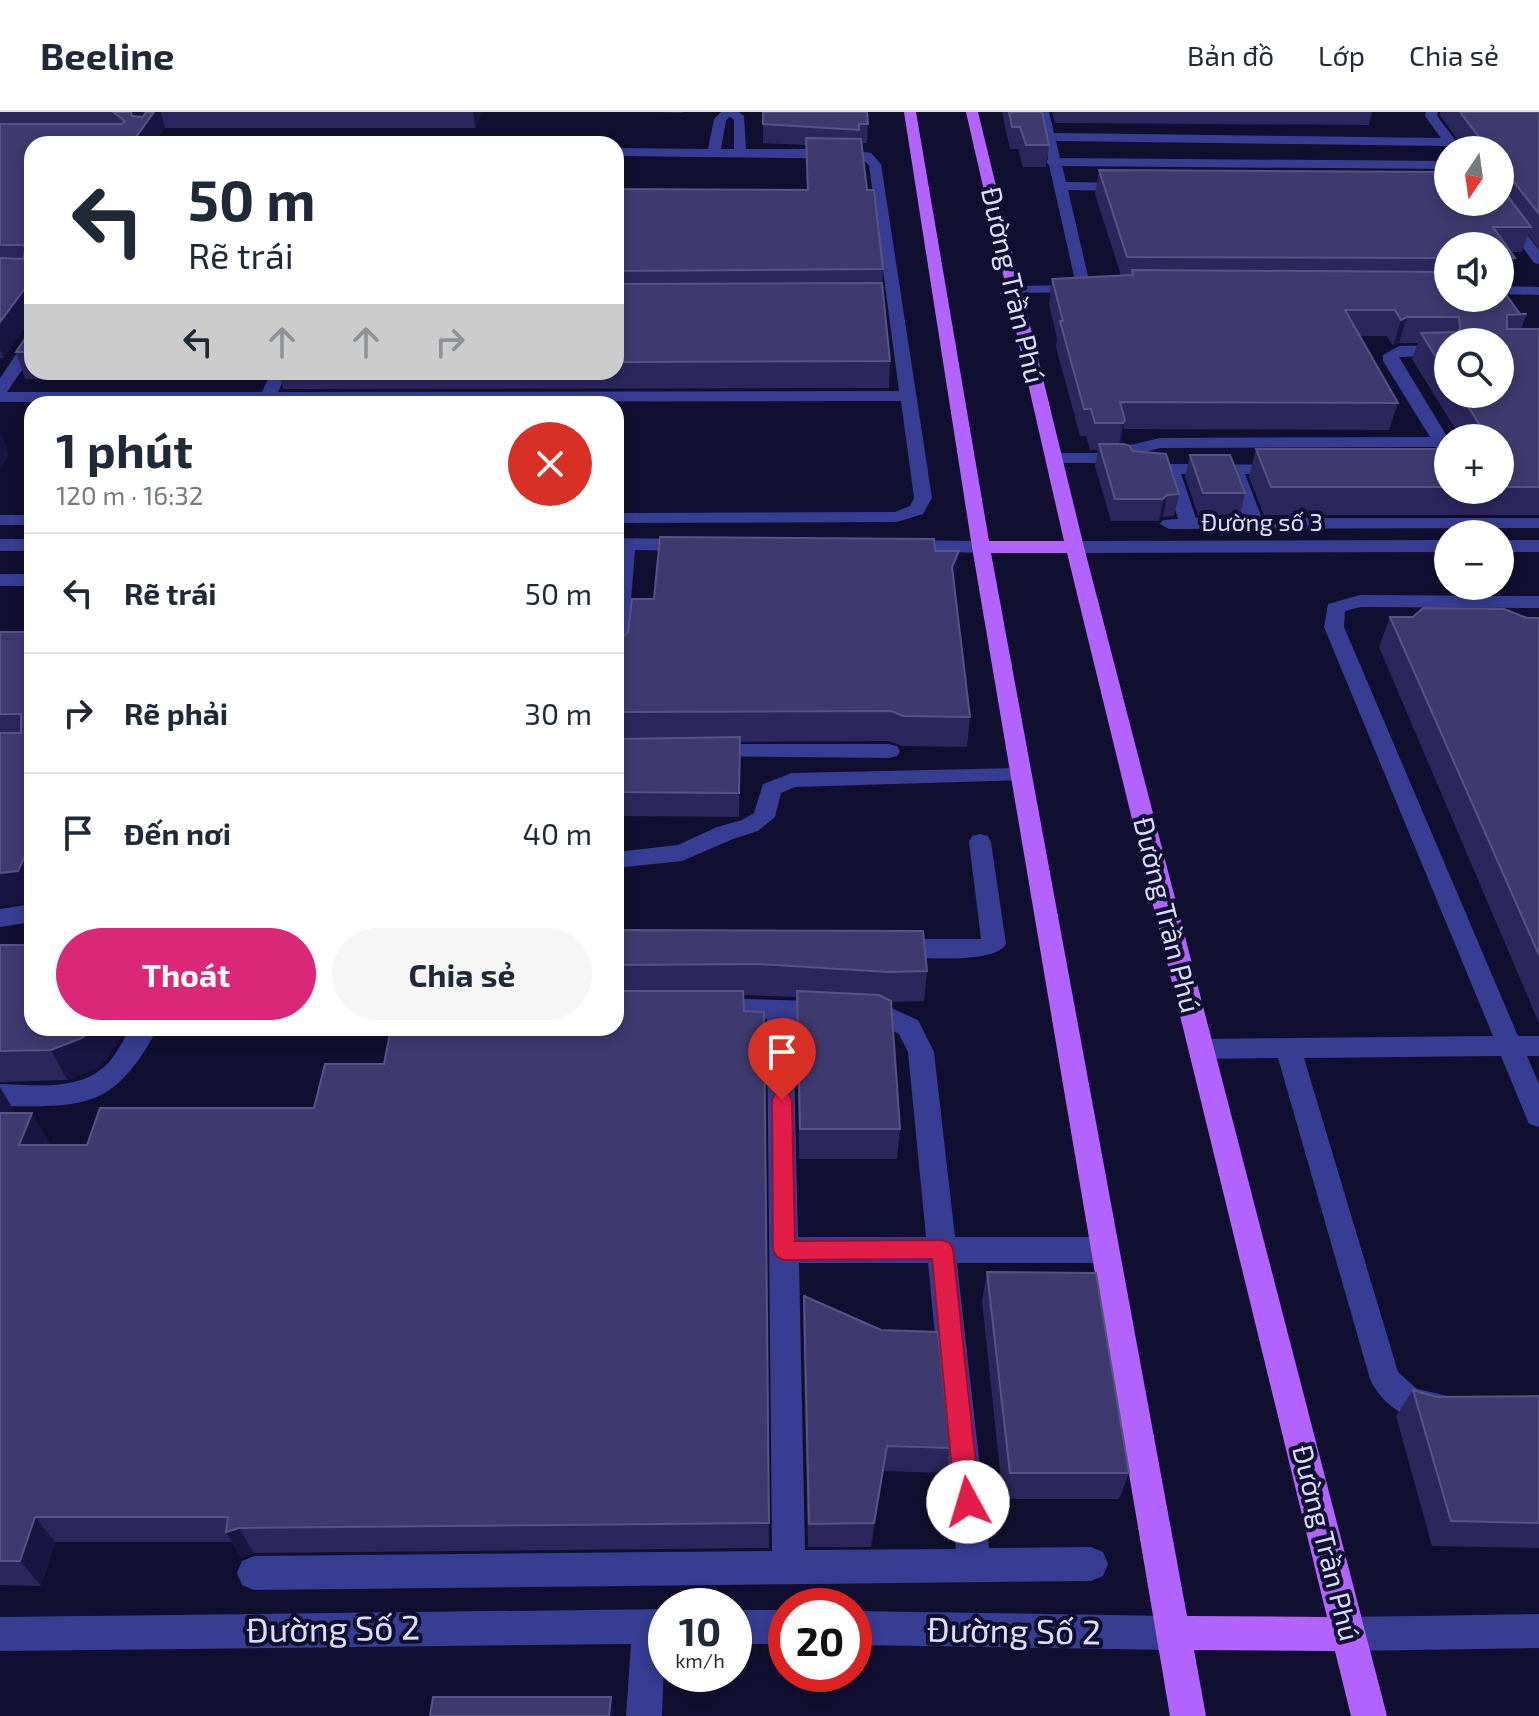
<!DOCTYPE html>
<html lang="vi">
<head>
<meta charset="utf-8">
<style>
  body { margin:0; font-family:"Exo 2",sans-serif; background:#f6f6f7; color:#1f2937; height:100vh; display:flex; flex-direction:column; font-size:30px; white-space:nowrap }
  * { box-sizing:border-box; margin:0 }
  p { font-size:26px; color:#747a83 }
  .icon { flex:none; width:44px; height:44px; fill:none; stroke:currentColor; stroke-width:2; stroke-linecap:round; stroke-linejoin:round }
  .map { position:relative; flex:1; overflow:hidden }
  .sheet { position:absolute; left:24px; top:284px; width:600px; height:640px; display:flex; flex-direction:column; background:#fff; border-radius:24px; box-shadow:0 4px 12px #0003 }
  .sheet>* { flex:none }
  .guide { position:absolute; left:24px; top:24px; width:600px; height:244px; border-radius:24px; box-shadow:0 4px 12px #0003; background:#fff; color:#1f2937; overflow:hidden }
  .needle { width:52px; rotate:193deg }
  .buttons { position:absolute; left:1434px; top:24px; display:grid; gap:16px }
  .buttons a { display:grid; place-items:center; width:80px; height:80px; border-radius:50%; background:#fff; box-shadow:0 4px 12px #0003; font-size:40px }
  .speed { position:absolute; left:648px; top:1476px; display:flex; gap:16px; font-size:40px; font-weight:700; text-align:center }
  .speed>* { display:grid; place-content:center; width:104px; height:104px; border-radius:50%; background:#fff; box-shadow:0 4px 12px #0003; line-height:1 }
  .speed small { font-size:20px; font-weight:400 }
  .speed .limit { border:12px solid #d22; background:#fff; color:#111 }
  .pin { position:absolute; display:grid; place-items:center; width:68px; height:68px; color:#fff; margin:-82px -34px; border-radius:50% 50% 50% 0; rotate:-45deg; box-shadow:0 0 8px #0007 }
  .pin .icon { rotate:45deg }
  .me { position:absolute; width:88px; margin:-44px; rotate:354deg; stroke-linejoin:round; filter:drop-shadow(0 0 6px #0008) }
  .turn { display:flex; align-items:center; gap:28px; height:168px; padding:0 32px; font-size:36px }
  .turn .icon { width:104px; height:104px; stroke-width:2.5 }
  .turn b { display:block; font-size:56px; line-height:68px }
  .lanes { display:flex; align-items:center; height:76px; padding:0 32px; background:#0003; justify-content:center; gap:40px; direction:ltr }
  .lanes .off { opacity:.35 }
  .round { display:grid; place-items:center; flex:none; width:84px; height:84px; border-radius:42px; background:#f6f6f7 }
  .head { display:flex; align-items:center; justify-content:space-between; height:136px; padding:0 32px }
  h1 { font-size:48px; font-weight:700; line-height:60px }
  .button { display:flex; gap:16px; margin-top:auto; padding:16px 32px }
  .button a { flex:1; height:92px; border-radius:48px; background:#db2777; color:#fff; font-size:32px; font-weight:700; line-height:92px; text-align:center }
  .button a+a { background:#f6f6f7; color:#1f2937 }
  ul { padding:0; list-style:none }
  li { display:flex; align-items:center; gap:24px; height:120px; padding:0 32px; border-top:2px solid #e0e1e3 }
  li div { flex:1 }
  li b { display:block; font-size:30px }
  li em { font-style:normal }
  header { display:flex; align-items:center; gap:48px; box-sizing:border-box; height:112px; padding:0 40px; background:#fff; border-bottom:2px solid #e0e1e3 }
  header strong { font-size:38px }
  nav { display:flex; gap:44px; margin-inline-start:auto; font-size:28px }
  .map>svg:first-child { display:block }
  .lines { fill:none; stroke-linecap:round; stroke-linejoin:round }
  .minor { fill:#363d92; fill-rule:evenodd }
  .major { fill:#b364ff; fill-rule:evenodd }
  .wall { fill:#2b275d; fill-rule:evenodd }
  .shaded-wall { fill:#191543 }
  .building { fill:#3e3a6f; stroke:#575485; stroke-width:2 }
  .route { fill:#e11d48; stroke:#92132f; stroke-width:2 }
  .labels { text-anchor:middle; stroke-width:8; stroke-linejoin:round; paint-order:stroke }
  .far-street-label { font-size:24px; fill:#ddf; stroke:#110f2f }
  .street-label { font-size:28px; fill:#ddf; stroke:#110f2f }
  .near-street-label { font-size:34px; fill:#ddf; stroke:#110f2f }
</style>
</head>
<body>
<header>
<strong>Beeline</strong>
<nav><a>Bản đồ</a><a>Lớp</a><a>Chia sẻ</a></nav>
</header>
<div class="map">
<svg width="1539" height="1604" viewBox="0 0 1539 1604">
  <rect width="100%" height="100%" fill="#110f2f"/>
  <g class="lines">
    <!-- minor -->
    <path class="minor" d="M721,0H739L744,4L746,37H844L871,41L881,52L932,386L923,402L897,410L616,411V401L895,400L910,394L914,386L901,289L0,290V266L26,228L32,226V243L7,280H262L271,260H287L278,280L899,279L869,53L862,47L616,44V36L708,37L714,7ZM730,5L734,8V37H721L726,8Z
      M1037,0H1049L1054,21L1441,26L1425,4L1426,0H1438L1437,4L1463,38H1450L1447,34L1056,29L1060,46L1448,49V57L1062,54L1066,70L1130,71L1137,75L1130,79L1068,78L1091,177L1089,180L1014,181L1009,180V174L1076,173L1049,53L1046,50L1048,47Z
      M1500,87L1539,138V152L1534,151L1490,90H1500Z
      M1500,174L1539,175V183L1500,182Z
      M1448,233V243L1399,245L1448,326V344L1441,343L1436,335L1160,336L1138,342L1123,351H1054L1045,346L1054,341H1119L1126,334L1160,326L1430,325L1383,249V243L1399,234Z
      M1141,348L1171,352L1289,353L1292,357L1283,362H1245L1262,406H1539V416L1169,417L1160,412L1163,408L1178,407L1164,361L1135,357L1132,353ZM1181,362H1227L1244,406H1196Z
      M0,403H32V413H0Z
      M616,426L690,427L699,433L690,439L635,438L626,552L616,558Z
      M0,427H32V439H0Z
      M902,428L981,429L990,435L981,441L895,438L893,434Z
      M1448,428V440L1075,441L1066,435L1075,429Z
      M1500,428H1539V440H1500Z
      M0,462H32V474H0Z
      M1360,483L1539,484V496L1361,495L1345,499L1344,515L1518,924H1539V944H1527L1539,972V1015L1529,1012L1501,944L1304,946L1398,1260L1417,1277L1448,1284L1453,1294L1448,1304C1417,1317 1383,1296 1370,1267L1278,946L1201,947L1192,944L1188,937L1192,930L1201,927L1493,924L1324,515L1328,492Z
      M708,632H889L897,634L900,639L897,644L889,646L700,644L697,639L700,634Z
      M1021,656L1029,658L1032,663L1029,668L795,675L781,681L775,705L758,719L733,727L682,749L616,756V740L678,733L717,715L742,708L754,701L763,672L792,661Z
      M980,722L988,724L991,730L1006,832C994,853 918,845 894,845L885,842L882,836L885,830L894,827H981L969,730L972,724Z
      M32,792V810L0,815V797Z
      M711,886L880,891L918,908L934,940L955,1125H1105L1115,1129L1119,1138L1115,1147L1105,1151H957L989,1436L1091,1435L1103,1440L1108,1452L1103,1464L1091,1469L254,1478L242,1473L237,1461L242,1449L254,1444L772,1439L767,907L702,903L698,896L702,889ZM793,908L877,911L899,922L908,940L926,1125H798ZM799,1151H928L956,1437L805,1438Z
      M130,916H158C114,997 86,995 0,994V972C37,973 83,980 110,949C118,939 124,927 130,916Z
      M666,1497L662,1604H626L631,1532L0,1539V1505Z
      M734,1498H786V1532H734Z
      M854,1499L1174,1504L1186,1509L1191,1521L1186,1533L1174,1538L854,1533Z
      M1539,1502V1536L1349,1539L1337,1534L1332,1522L1337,1510L1349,1505Z"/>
    <!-- major -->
    <path class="major" d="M904,0H916L989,429H1064L966,0H978L1084,435L1387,1604H1351L1335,1539L1194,1538L1206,1604H1170L972,435ZM991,441H1067L1327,1505L1187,1504Z"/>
  </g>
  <!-- wall -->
  <path class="wall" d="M0,0H481L475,16H165L32,32V205L3,246H0Z
    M653,0H682V1Z
    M763,0L868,12L867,31H862L867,78L883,157L882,178L890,249L889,276L283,277L279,260H616V77L807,78L806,33L763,31Z
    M1002,0H1042L1049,33L1046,55H1023L1018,37H1010Z
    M1052,0H1372L1369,13L1055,11Z
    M1440,0H1539V137L1528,122L1522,140H1511L1515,146L1507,171L1500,172V134H1448V186L1520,202H1527L1521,217H1539V403H1264L1249,365L1256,337H1448V378H1500V326H1461L1412,247L1418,231H1399L1393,234L1387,224H1360L1398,291L1389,318L1123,317L1121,332L1132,339L1179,382L1174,404L1163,405L1159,409H1111L1095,354L1098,338H1090L1086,324H1080L1056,235L1057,227L1049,192L1052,167L1121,164L1095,82L1099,58L1500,90V38H1465L1440,3ZM1448,230L1500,282H1448Z
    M32,216V260H269L265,266L25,267L16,240Z
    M1190,343L1245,381L1240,403H1198L1185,365Z
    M935,439L956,468L954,473L970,605L967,635L901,634L889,629L740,630L739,705L616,704V633L621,627L620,594H618L616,573V559L628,520L654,487Z
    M1390,505L1539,506V911L1379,535Z
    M0,520H32V790L0,794Z
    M616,818L927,859L924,889L891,890L900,1017L897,1047H799L797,885L743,883L744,899L764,900L769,1436L254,1441L241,1445L232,1430H55L41,1474L0,1473V975L13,997L11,1001H32L49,1031L48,1033H87L314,996L384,952L616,916Z
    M0,833L110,943L97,956L67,968L0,970Z
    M987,1160L1129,1361L1119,1387H1003L982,1189Z
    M804,1184L950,1336L946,1361L884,1359L871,1435H808L803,1210Z
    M1413,1278L1436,1285L1539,1284V1436L1432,1434L1396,1304Z"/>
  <!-- shaded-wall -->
  <path class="shaded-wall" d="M131,0H149L136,20Z
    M154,0H161L165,16L154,32H131Z
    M473,0H481L475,16Z
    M1506,61L1500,79V63Z
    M32,167V205L3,246L0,238V210Z
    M1407,205L1399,231L1393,234L1401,208Z
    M1125,308L1120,335L1118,338L1123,311Z
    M0,319L9,343L0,358Z
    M1167,383L1163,405L1159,409L1163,387Z
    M959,439L956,468L949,485L952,455Z
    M740,625L741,649L739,705V681Z
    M32,729V790L0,794V761Z
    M93,916H127L110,943L97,956L67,968L51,938Z
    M0,975L13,997L0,1028Z
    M32,1001L49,1031L36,1062L19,1033Z
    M887,1334L884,1359L871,1435L874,1411Z
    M35,1405L55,1430L41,1474L20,1449Z
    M239,1416L254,1441L241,1445L226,1420Z
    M611,1585L614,1601V1604H609Z"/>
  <!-- building -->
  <path class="building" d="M113,0H131L132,4L143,5L146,0H154L131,32H32V167L0,210V146L23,147L26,136L23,133H0V12H122L125,9Z
    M763,0H867L868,12H859V18L763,12Z
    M1009,0H1042L1049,33H1026L1020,15H1012Z
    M1460,0H1539V102L1500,52V38H1489Z
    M806,26L861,27L867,78H874L883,157L616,159V77L808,78Z
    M1099,58L1448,60V90H1500V74L1531,115H1493L1515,146L1500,147V134H1448V146L1127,145Z
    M1132,158L1448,160V186H1500V174L1520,202H1527L1507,203V217H1539V375H1500V326H1488L1460,282H1500V230H1448V264L1421,221L1457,220L1460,217L1459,205H1407L1401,208L1395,198H1345L1398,291L1120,290L1125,308L1123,311H1095L1091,297H1084L1060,209H1063L1052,167L1133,163Z
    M882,171L890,249L616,250V172Z
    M32,216V240H16Z
    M1099,332H1124L1130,334L1132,339L1166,342L1179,382L1167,383L1163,387H1115Z
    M1256,337H1448V375H1271Z
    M1190,343H1230L1245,381H1203Z
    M660,425L934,427L935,439H959L952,455L970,605L903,604L891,599L619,600L623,564H616V559L621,527L628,520L632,487H654Z
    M1423,496L1504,497L1527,506H1539V843L1390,505H1413Z
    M0,520H32V729L18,759L0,761V621H21V602H0Z
    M740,625L739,681L616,680V633L617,627Z
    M616,818L923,819L927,859L889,860L757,852L616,853Z
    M0,833H32V916H93L82,926L51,938L0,939Z
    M616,879H743L744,899L764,900L769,1411L239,1416L226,1420L228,1405H35L20,1449H0V1001H32L19,1033H87L100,996H314L325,952H384L391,916H616Z
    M797,879L879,883L891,889L900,1017H800Z
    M987,1160L1096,1161L1129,1361H1010Z
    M804,1184L881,1218L938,1220L950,1336L887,1334L874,1411L809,1412Z
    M1413,1278L1436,1285L1539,1284V1411L1451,1409Z
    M433,1585H611L609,1604H430Z"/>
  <!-- route -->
  <path class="route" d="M782,979L789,982L792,988L795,1129L942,1128L950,1131L953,1137L980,1390L976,1399L968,1402L959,1399L955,1390L932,1147L784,1148L777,1145L773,1138L772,988L775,982Z"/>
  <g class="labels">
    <!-- far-street labels -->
    <g class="far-street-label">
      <text x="1262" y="419">Đường số 3</text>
    </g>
    <!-- street labels -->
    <g class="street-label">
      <text transform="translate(1013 173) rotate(77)" y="10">Đường Trần Phú</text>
      <text transform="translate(1167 803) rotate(76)" y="10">Đường Trần Phú</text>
      <text transform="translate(1326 1431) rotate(76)" y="10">Đường Trần Phú</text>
    </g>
    <!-- near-street labels -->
    <g class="near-street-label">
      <text transform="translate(333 1517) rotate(-1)" y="12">Đường Số 2</text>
      <text transform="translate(1014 1519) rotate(1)" y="12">Đường Số 2</text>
    </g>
  </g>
</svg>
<div class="buttons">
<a><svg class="needle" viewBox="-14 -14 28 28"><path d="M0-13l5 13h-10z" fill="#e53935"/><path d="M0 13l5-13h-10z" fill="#747a83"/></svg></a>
<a><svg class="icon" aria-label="sound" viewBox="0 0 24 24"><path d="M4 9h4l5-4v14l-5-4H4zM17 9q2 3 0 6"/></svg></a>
<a><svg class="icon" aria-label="search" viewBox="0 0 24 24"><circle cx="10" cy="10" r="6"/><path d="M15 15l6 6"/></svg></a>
<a>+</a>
<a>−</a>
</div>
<div class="speed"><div>10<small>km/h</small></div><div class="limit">20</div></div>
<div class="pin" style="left:782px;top:988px;background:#d93025"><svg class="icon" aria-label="arrive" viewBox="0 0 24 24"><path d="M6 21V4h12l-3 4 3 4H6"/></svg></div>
<svg class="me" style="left:968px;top:1390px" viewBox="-20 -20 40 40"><circle r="19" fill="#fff"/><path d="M0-13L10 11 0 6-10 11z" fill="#e11d48"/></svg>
<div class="guide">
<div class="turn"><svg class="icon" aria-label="left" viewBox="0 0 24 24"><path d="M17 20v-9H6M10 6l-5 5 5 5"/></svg><div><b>50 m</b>Rẽ trái</div></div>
<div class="lanes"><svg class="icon" aria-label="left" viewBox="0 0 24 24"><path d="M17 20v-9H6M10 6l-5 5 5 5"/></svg><svg class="icon off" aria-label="ahead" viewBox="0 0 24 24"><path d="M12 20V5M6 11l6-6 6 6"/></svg><svg class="icon off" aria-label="ahead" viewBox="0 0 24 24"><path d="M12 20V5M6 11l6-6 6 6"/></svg><svg class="icon off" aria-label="right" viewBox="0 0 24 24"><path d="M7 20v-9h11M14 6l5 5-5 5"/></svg></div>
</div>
<section class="sheet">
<div class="head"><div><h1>1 phút</h1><p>120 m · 16:32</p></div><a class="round" style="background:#d93025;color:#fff"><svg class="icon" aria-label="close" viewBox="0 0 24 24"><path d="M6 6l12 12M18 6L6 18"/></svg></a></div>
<ul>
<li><svg class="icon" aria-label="left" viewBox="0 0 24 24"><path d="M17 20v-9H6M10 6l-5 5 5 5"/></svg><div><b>Rẽ trái</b></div><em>50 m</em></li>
<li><svg class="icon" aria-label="right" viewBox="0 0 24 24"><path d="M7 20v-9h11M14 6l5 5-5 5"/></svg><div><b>Rẽ phải</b></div><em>30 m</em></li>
<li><svg class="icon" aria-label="arrive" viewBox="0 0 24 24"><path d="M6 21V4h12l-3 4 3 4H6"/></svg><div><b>Đến nơi</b></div><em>40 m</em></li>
</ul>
<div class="button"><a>Thoát</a><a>Chia sẻ</a></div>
</section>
</div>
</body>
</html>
